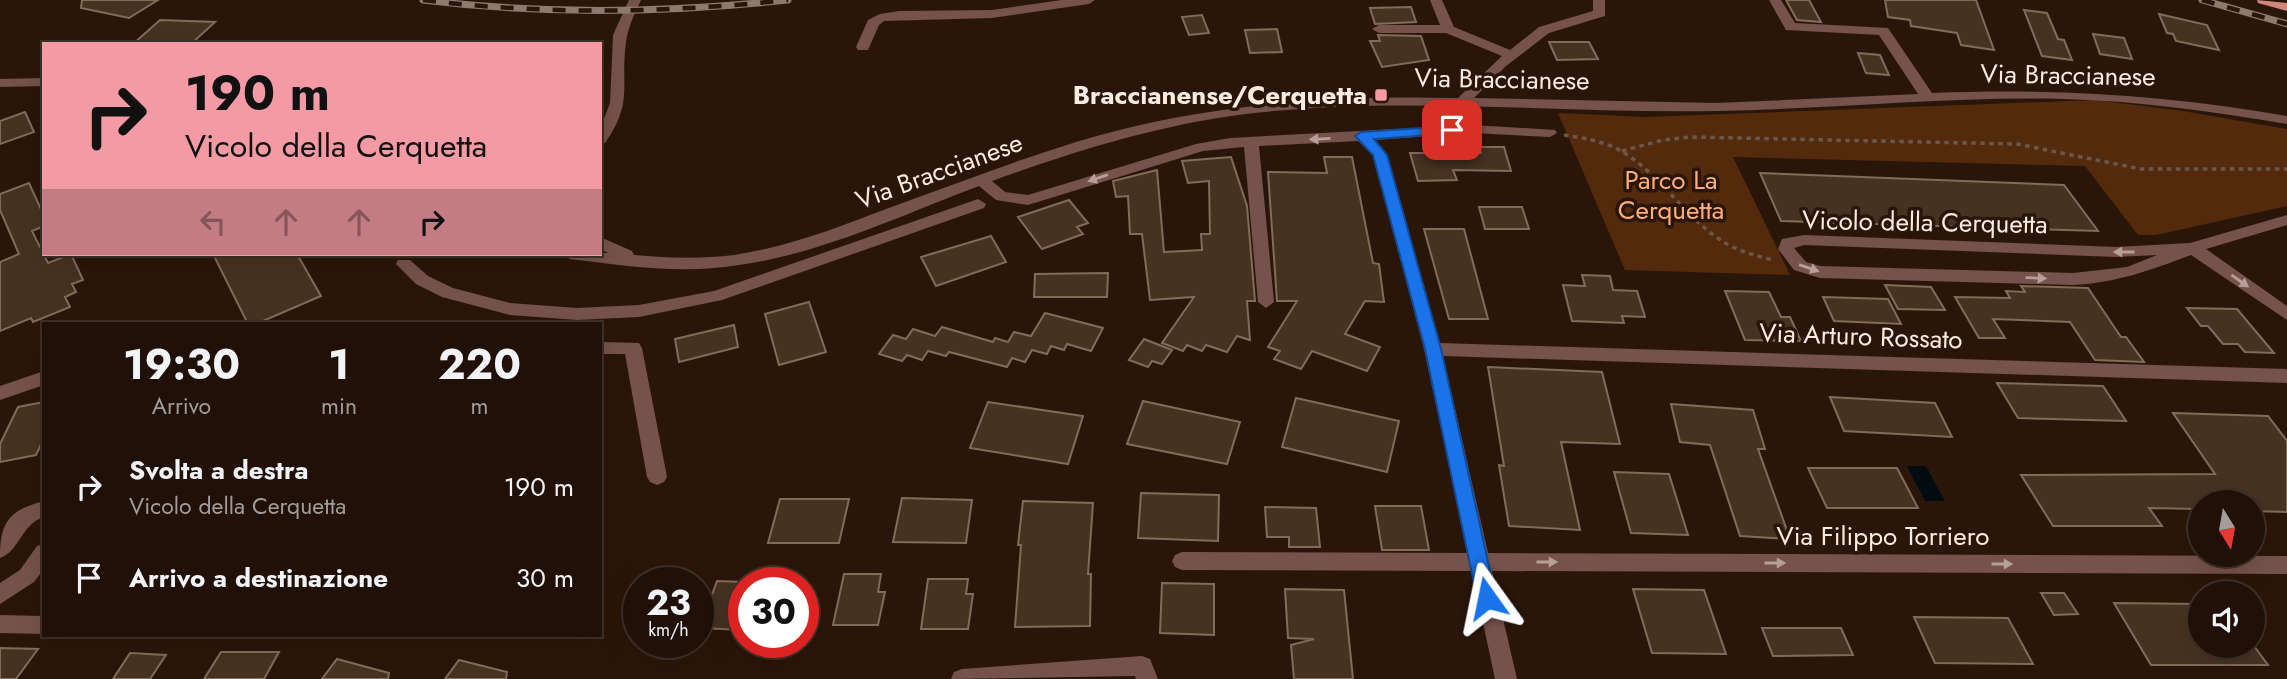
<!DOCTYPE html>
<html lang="it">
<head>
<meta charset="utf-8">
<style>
  body { margin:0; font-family:Jost,sans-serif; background:#281911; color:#f1f3f6; height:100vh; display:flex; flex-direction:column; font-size:26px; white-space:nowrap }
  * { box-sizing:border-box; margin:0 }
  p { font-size:23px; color:#a29d9b }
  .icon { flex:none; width:38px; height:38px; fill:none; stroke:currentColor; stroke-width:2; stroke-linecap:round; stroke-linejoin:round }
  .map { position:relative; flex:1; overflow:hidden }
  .details { position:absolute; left:42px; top:322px; width:560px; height:315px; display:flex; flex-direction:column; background:#201007; border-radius:0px; box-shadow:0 7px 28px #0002,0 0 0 2px #3d3028 }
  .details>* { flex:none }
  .hud { position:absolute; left:42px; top:42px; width:560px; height:214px; border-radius:0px; box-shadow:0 7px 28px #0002,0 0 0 2px #3d3028; background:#f49aa5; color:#111; overflow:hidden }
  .needle { width:46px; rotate:169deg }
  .buttons { position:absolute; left:2188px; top:490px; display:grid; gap:14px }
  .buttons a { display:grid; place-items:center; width:77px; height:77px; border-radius:50%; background:#201007; box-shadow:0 7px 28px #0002,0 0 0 2px #3d3028; font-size:35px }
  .speed { position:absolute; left:623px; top:567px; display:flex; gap:14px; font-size:35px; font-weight:700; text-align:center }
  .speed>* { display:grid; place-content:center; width:91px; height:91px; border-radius:50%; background:#201007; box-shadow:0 7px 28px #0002,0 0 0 2px #3d3028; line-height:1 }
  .speed small { font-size:18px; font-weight:400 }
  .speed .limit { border:10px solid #d22; background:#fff; color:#111 }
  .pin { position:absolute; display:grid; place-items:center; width:60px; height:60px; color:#fff; margin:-30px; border-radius:14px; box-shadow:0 4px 10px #0006 }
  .me { position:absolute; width:77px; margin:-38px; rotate:348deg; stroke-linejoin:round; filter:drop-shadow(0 0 5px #0008) }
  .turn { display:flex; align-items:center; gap:24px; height:147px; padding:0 28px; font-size:32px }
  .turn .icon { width:91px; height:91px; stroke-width:2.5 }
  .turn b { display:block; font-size:49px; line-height:60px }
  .lanes { display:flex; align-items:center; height:66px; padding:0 28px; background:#0003; justify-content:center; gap:35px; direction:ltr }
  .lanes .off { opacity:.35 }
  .eta { display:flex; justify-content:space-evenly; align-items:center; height:119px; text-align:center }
  .eta b { font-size:42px; font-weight:700; line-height:49px }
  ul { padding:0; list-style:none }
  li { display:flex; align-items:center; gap:21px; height:91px; padding:0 28px }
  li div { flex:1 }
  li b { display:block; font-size:26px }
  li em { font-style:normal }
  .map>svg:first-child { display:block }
  .green { fill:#542a0d }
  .water { fill:#010b10 }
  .building { fill:#463221; stroke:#826b59; stroke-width:2 }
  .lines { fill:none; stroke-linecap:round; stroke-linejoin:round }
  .path { stroke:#6b584d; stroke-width:3.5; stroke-dasharray:4.5 4.5; stroke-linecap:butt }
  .minor { fill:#76524c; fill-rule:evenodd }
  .major { fill:#d2877c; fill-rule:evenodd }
  .rail-casing { stroke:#8c7a6f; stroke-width:7 }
  .rail { stroke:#2a1609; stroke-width:4.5; stroke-dasharray:13; stroke-linecap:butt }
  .oneway { fill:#b89e98 }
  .route { fill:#1a73e8; stroke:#114b97; stroke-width:2 }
  .poi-dot { fill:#f49aa5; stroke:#2a1609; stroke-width:2.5 }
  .labels { text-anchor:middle; stroke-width:7; stroke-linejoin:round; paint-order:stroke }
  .street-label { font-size:26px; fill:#faebe3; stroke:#2a1609 }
  .poi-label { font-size:26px; font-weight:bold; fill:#faebe3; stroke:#2a1609; text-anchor:end }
  .park-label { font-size:26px; fill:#fdae7d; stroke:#2a1609 }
</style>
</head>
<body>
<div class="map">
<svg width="2287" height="679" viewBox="0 0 2287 679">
  <rect width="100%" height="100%" fill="#2a1609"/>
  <!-- green -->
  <path class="green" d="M2096,100L2183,111L2287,129V206L2156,235H2138L2085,166L1733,157L1790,275L1625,270L1558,113L1645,117Z"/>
  <!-- water -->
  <path class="water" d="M1907,466H1926L1945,501H1925Z"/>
  <!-- building -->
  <path class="building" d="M82,0H158L129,18L81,8Z
    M1786,0H1809L1821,22L1797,20Z
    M1885,0H1976L1994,50L1961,45L1957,33L1911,26L1910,20L1888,17Z
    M1411,7L1416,22L1375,24L1370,8Z
    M2024,10L2047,13L2058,39L2064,40L2072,60L2042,56Z
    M2159,14L2207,25L2219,50L2176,41L2173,34L2167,33Z
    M1202,15L1209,33L1189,35L1182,17Z
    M160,20L215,22L191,44H133Z
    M1277,29L1282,52L1250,53L1245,30Z
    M2093,34L2124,38L2132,59L2100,54Z
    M1378,35L1421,36L1429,60L1382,67L1370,41H1380Z
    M1549,42H1589L1598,59L1557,60Z
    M1858,53L1880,55L1889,75L1866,73Z
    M25,112L34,132L0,144V121Z
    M1479,147H1504L1511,171L1453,170L1457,180L1418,181L1410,153H1481Z
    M1231,157L1247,206L1255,301H1247L1250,340L1237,336L1227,352L1206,345L1202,351L1187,345L1183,351L1162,343L1194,297L1150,300L1142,234H1130L1128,196L1116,197L1113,181L1157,170L1164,252L1202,250L1201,234H1210L1209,181L1188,183L1182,161Z
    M1324,157H1352L1373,263L1379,264L1384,302L1365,301L1345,334L1380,347L1367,371L1312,351L1301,369L1274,359L1280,351L1268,347L1297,301H1277L1268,172L1327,173Z
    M1760,173L2064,185L2098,231L1781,221Z
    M29,183L44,216V226L32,231L48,263L71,254L83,280L72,284L76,292L65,297L70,307L33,322L31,318L0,331V262L19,254L0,210V194Z
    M1069,200L1088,223L1077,227L1083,234L1042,249L1018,217Z
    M1479,207H1522L1529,229H1485Z
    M1424,229H1464L1488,319H1449Z
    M991,236L1006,262L936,286L921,257Z
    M213,254H297L321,296L256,324H248Z
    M1108,273L1107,297H1034L1035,274Z
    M1582,275L1610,276L1613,290L1637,291L1645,317L1622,316L1624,323L1572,321L1563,285L1585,286Z
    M1885,285L1931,287L1945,310L1898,309Z
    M2021,286L2088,288L2121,337H2126L2144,362L2095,360L2070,322L1993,319L2005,338H1979L1955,297L2010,298L2006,291L2025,292Z
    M1725,291L1769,292L1781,317H1790L1801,341L1745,340Z
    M1823,297L1888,299L1901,324L1834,321Z
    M809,302L826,352L779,365L765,314Z
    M2187,308L2237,309L2274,353L2245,352L2238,344H2223L2208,326H2201Z
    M1045,313L1103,328L1091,351L1067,344L1064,350L1051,346L1047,354L1032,350L1025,362L1012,358L1007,367L949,352L946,356L928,351L922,360L907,355L902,361L879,354L893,335L906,339L913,329L935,336L942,327L993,342L995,338L1008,342L1014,332L1031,336Z
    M734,325L738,347L679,362L675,339Z
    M1144,339L1172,350L1162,364L1152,361L1148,367L1129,360Z
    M1488,367L1602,372L1620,444L1561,442L1580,530L1509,526L1499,465L1504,466Z
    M1997,383L2103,386L2126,421L2018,418Z
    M1830,397L1935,403L1952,437L1844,431Z
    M1296,398L1399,421L1387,472L1282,447Z
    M1143,401L1240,422L1227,464L1127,444Z
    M44,402V438L36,455L0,462V444L18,407Z
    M988,402L1083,416L1068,464L970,448Z
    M1671,404L1753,410L1765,449H1758L1790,539L1740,536L1710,445L1680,442Z
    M2173,413L2268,416L2287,441V512L2252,511V502H2200V509L2149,508L2162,526H2053L2021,475L2215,474Z
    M1808,468H1897L1918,508H1827Z
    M1614,472L1669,474L1688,535L1631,533Z
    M1141,493L1219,495L1218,541L1138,538Z
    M902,498L972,500L966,543L893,542Z
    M780,499H849L839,543H768Z
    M1023,501L1093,503L1088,574H1091L1090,626L1015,627L1021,545H1018Z
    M1375,506H1421L1429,550H1382Z
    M1265,507L1316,508L1320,547H1289V537H1267Z
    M844,574H881L878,592H885L878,625H833Z
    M928,579H968L966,594H973L968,629H921Z
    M717,581L744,582V630L700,628Z
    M1162,583L1214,584V635L1160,633Z
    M1285,589L1344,590L1353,679H1294L1291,645L1314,639L1288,638Z
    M1633,589L1704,590L1726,654L1652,653Z
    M2041,593H2064L2078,614L2054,615Z
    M2114,603L2200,604V646H2254L2268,665H2151Z
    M1914,617L2008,618L2033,664L1935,663Z
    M1762,628H1841L1853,655L1773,656Z
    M0,648L38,649L16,679H0Z
    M221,652H279L264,679H204Z
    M130,653L166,655L150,679H113Z
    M337,659L389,673L388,679H322Z
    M459,660L507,672L506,679H445Z"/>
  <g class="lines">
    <!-- path -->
    <path class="path" d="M1564,135C1583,138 1604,141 1621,151C1662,175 1686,220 1727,244C1742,252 1757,256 1773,260
      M1622,151L1663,140L1690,137L2017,144L2141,169H2287"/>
    <!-- minor -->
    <path class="minor" d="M629,0H641C635,13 628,27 626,42C620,86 634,102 605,143L600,144V129L610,103L613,35Z
      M1062,0H1095L1089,4L992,18L884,21L879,25L868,50H858L856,47L868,20L880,14L899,11L992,10Z
      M1430,0H1442L1454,27L1510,50L1539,27L1593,11V0H1605V16L1549,33L1506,66L1474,98L1716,103L1918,94L1879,35L1786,30L1769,0H1781L1795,23L1888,28L1932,93C2053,88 2167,95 2287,116V124C2214,112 2140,101 2065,99C1949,96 1834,109 1718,111C1561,114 1402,95 1246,114C1158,125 1075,151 992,181L1005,192L1028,195L1196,144L1230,138L1473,125L1555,130L1557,133L1550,137L1473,133L1375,140L1387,155L1440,343L2287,369V383L1443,356L1488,553L2287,556V574L1492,571L1517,679H1495L1472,571L1182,570L1175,567L1172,561L1175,555L1182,552L1468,553L1424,349L1373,155L1358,141L1259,146L1274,302L1266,308L1258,302L1244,147L1203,151L1028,205L996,200L979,186C894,218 806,261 714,268C666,272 618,265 570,259L562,254L608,253L600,249V237L632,251L634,255C668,258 701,259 734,255C787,247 837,228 886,209C949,186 1012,162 1076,142C1201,104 1328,95 1458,98L1502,56L1446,33H1379L1372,29L1379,25H1440Z
      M44,78V86L0,87V79Z
      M978,199L986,204L984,208L722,300L639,317L577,320L510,315L442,297L416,284L396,264L398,260H410L428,276L453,288L510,303L577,308L639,305L714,291Z
      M2287,215V225L2206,249L2287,306V320L2191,255C2151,270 2116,283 2073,285L1820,278L1794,270L1778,249L1782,239L1804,235L2116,247L2190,243ZM1804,245L2116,257L2157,255L2127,267L2073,273L1820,266L1806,262L1794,248Z
      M600,342L639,343L642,348L667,477L664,482L657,485L650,482L647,477L625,354H600Z
      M44,371V385L0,400V386Z
      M44,501V517C21,524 20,551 0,558C0,522 9,510 44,501Z
      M44,544V569L34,582L0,604V583L20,570L37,546Z
      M0,615L44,616V634L0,633Z
      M1142,656L1150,659L1158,679H1136L1135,676L951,679L954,672L962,669Z"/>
    <!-- major -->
    <path class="major" d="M2257,0L2287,3V11L2258,3Z"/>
    <defs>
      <path id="rail" d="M423,0C545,15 666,13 788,0
        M2202,0L2287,24"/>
    </defs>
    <!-- rail casing -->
    <use href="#rail" class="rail-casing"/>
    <!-- rail -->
    <use href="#rail" class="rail"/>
  </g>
  <!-- one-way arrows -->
  <defs><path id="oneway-solid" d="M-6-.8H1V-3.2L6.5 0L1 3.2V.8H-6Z" transform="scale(1.75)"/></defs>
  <g class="oneway">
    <use href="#oneway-solid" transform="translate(1320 139) rotate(177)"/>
    <use href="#oneway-solid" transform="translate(1098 178) rotate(161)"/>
    <use href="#oneway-solid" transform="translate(2124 252) rotate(180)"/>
    <use href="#oneway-solid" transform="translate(1809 268) rotate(19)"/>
    <use href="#oneway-solid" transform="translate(2036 278) rotate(2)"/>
    <use href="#oneway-solid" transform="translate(2240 281) rotate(35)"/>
    <use href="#oneway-solid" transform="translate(1547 562)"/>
    <use href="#oneway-solid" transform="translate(1775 563)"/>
    <use href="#oneway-solid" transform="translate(2002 564)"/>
  </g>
  <!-- route -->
  <path class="route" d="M1452,126L1459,130L1457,133L1374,139L1387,155L1441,349L1496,598L1494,604L1487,607L1480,604L1477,598L1425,349L1373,155L1355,136L1361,132Z"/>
  <!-- markers -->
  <rect class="poi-dot" x="1374" y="88" width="14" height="14" rx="3.5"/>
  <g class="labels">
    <!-- street labels -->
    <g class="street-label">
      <text transform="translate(2068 75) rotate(1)" y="9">Via Braccianese</text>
      <text transform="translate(1502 79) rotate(1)" y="9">Via Braccianese</text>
      <text transform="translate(939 171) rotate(-20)" y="9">Via Braccianese</text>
      <text transform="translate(1925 222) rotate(1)" y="9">Vicolo della Cerquetta</text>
      <text transform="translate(1861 336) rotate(2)" y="9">Via Arturo Rossato</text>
      <text x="1883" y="545">Via Filippo Torriero</text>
    </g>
    <!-- poi labels -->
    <g class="poi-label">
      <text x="1367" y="104">Braccianense/Cerquetta</text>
    </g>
    <!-- park labels -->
    <g class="park-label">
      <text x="1671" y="189">Parco La<tspan x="1671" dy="30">Cerquetta</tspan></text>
    </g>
  </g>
</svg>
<div class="buttons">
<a><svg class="needle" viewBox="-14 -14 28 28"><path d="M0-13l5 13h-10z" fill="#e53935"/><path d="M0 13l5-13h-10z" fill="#a29d9b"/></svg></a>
<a><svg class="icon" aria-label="sound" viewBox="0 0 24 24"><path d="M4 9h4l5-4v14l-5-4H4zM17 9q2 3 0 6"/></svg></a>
</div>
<div class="speed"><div>23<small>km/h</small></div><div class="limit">30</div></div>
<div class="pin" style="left:1452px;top:130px;background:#d93025"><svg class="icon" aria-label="arrive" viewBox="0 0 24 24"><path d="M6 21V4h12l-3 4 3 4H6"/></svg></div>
<svg class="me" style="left:1487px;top:598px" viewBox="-20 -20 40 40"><path d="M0-17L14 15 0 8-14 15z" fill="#1a73e8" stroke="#fff" stroke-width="4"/></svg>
<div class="hud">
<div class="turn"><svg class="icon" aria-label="right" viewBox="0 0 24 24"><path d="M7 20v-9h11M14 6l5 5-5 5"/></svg><div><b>190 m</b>Vicolo della Cerquetta</div></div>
<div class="lanes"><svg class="icon off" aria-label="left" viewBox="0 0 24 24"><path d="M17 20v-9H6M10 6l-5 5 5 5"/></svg><svg class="icon off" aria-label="ahead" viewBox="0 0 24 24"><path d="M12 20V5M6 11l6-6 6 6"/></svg><svg class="icon off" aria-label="ahead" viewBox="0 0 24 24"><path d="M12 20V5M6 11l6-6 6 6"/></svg><svg class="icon" aria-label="right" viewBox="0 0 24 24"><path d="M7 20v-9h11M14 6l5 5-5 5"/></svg></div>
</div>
<section class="details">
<div class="eta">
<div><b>19:30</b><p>Arrivo</p></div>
<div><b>1</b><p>min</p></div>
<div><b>220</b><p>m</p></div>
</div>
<ul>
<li><svg class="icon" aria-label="right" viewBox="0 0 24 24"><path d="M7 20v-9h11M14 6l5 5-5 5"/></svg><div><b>Svolta a destra</b><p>Vicolo della Cerquetta</p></div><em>190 m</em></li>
<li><svg class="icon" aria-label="arrive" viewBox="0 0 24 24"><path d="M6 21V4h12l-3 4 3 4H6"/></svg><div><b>Arrivo a destinazione</b></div><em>30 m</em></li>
</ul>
</section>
</div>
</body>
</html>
